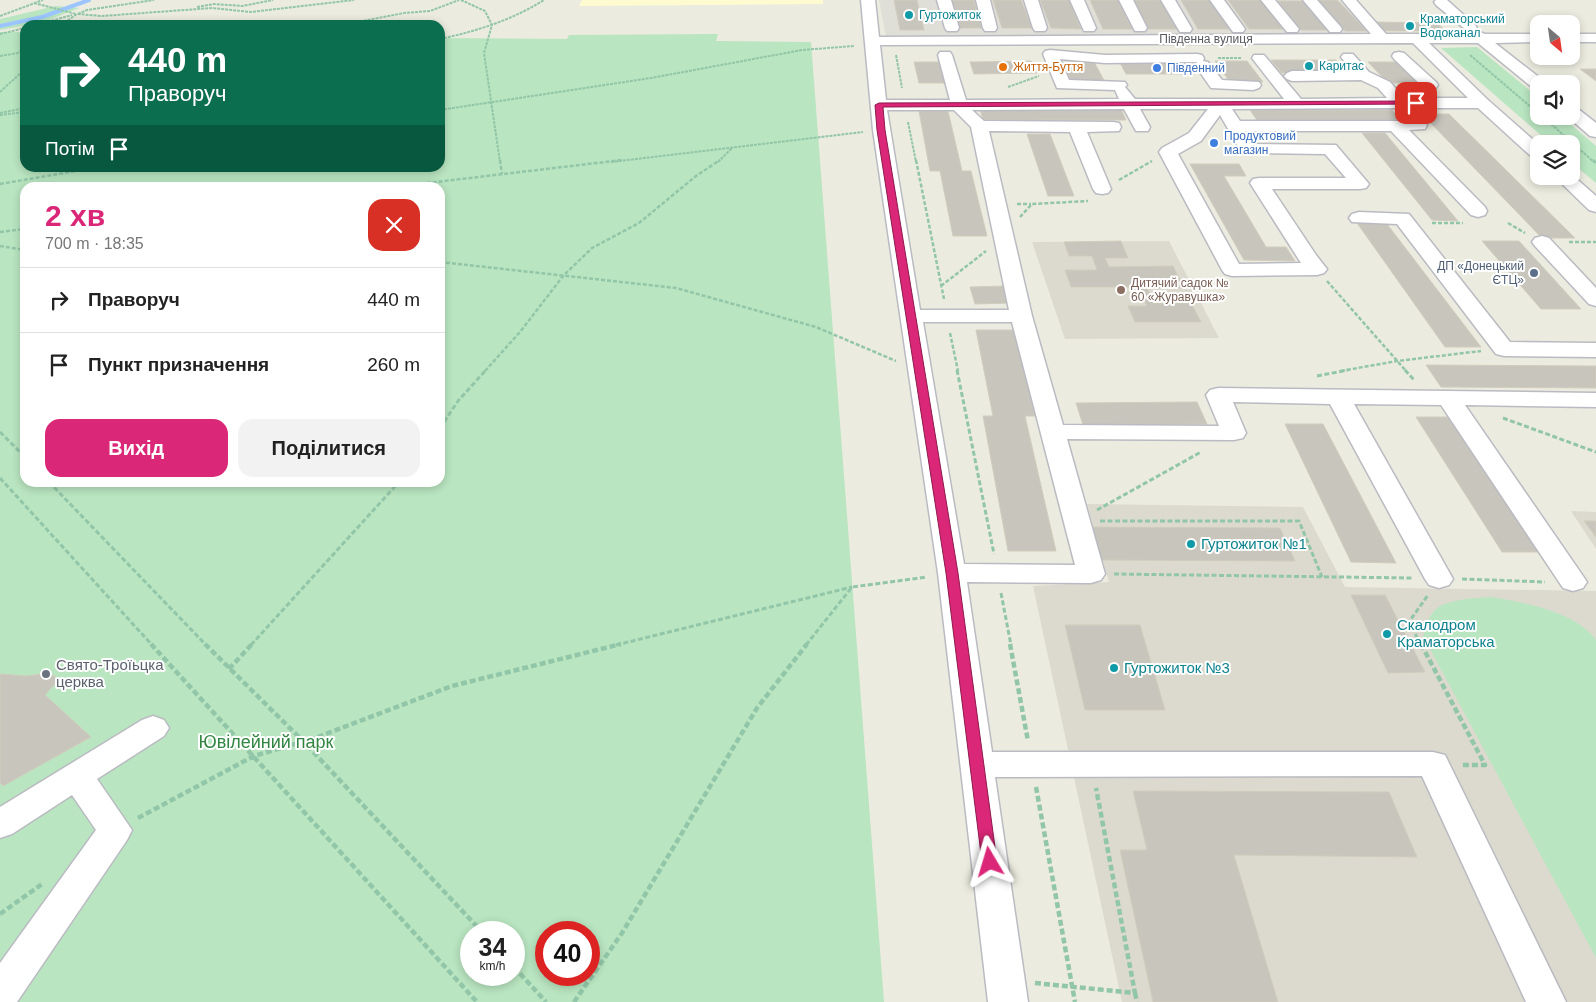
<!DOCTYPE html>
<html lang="uk">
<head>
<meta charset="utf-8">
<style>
  body { margin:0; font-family:Helvetica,sans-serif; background:#f2f2f2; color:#222; height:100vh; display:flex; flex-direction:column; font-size:19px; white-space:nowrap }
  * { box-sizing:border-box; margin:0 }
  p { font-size:16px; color:#767676 }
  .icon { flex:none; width:28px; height:28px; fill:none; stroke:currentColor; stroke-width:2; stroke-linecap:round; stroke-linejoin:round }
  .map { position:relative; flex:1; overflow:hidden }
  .drawer { position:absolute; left:20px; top:182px; width:425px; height:305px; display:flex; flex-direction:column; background:#fff; border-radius:15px; box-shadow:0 2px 8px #0003 }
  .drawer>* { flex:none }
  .banner { position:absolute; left:20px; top:20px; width:425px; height:152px; border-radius:15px; box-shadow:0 2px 8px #0003; background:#0b6e4f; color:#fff; overflow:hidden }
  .needle { width:32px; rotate:151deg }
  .tools { position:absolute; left:1530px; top:15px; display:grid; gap:10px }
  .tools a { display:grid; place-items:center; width:50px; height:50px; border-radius:10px; background:#fff; box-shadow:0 2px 8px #0003; font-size:25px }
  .speed { position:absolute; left:460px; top:921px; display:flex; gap:10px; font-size:25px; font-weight:700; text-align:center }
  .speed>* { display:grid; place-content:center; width:65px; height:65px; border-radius:50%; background:#fff; box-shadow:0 2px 8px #0003; line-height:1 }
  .speed small { font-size:12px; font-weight:400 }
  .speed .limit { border:8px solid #d22; background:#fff; color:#111 }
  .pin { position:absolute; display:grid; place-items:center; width:42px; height:42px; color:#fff; margin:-21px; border-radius:10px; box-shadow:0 2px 8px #0006 }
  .me { position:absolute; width:55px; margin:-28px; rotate:353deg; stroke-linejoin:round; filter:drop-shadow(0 0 4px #0008) }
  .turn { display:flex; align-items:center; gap:18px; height:105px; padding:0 25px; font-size:22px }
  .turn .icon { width:65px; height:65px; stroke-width:2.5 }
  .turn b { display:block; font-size:35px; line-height:42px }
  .then { display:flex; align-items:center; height:48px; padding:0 25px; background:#0003; gap:10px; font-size:19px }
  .round { display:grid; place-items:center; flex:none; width:52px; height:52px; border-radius:15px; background:#f2f2f2 }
  .headline { display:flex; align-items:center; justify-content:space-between; height:85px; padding:0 25px }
  h1 { font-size:30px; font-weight:700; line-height:38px; color:#db2777 }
  .action { display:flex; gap:10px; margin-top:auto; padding:10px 25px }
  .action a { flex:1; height:58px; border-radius:15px; background:#db2777; color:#fff; font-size:20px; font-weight:700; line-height:58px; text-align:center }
  .action a+a { background:#f2f2f2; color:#222 }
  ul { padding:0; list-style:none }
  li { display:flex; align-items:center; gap:15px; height:65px; padding:0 25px; border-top:1px solid #e0e0e0 }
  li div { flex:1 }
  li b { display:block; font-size:19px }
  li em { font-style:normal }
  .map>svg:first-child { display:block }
  .commercial { fill:#fffbd1 }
  .industrial { fill:#dfded7 }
  .education { fill:#dcdace }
  .green { fill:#b9e5c0; fill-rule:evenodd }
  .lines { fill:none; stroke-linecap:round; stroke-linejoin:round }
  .stream { stroke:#9cc5ff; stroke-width:4 }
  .building { fill:#c7c5bc; stroke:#d1cdbd }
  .minor-casing { stroke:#babbc2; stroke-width:3 }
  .path-far3 { stroke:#92c6a8; stroke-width:2; stroke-dasharray:3 1; stroke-linecap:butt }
  .path-far2 { stroke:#92c6a8; stroke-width:2.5; stroke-dasharray:4 2; stroke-linecap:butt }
  .path-far1 { stroke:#92c6a8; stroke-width:3; stroke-dasharray:5 2.5; stroke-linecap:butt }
  .path { stroke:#92c6a8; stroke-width:4.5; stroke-dasharray:6 3; stroke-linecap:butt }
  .minor { fill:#fff; fill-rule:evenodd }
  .route { fill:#db2777; stroke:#8e194d }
  .culture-dot { fill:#0f9aa8; stroke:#fff; stroke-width:2 }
  .food-dot { fill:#e8710a; stroke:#fff; stroke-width:2 }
  .shop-dot { fill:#3f7fe0; stroke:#fff; stroke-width:2 }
  .service-dot { fill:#5c6f8a; stroke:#fff; stroke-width:2 }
  .education-dot { fill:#8d6e63; stroke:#fff; stroke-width:2 }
  .worship-dot { fill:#6b7280; stroke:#fff; stroke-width:2 }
  .labels { text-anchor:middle; stroke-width:4; stroke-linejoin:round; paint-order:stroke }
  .far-culture-label { font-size:12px; fill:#0d838f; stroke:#fff; text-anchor:start }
  .far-street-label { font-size:12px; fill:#585a61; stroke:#fff }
  .far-food-label { font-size:12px; fill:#c56008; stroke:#fff; text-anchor:start }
  .far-shop-label { font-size:12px; fill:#366cbe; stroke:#fff; text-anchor:start }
  .far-service-label { font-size:12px; fill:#4e5e75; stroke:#fff; text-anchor:end }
  .far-education-label { font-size:12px; fill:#785e54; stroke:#fff; text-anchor:start }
  .culture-label { font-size:15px; fill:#0d838f; stroke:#fff; text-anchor:start }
  .worship-label { font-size:15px; fill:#5b616d; stroke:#fff; text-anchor:start }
  .near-park-label { font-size:18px; fill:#318642; stroke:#fff }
</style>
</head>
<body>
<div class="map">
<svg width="1596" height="1002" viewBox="0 0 1596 1002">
  <rect width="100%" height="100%" fill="#ecebdf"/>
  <!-- commercial -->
  <path class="commercial" d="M582,0H823V4L579,6Z"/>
  <!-- industrial -->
  <path class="industrial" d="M879,0H1339L1373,34L886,36Z"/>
  <!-- education -->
  <path class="education" d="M1169,241L1219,338L1065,339L1032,242Z
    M1087,504L1303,507L1345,587L1596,591V1002H1122L1033,586L1109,582Z
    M1571,511L1596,512V549Z"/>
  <!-- green -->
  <path class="green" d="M56,6L79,8L41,23L0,30V19Z
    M0,32H25V168H440V38L567,39L569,35L718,34L716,41L811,42L884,1002H0ZM25,188H440V482H25ZM471,932H514V975H471ZM546,932H589V975H546Z
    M1477,47L1539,98V116H1561L1596,146V183L1571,162V144H1551L1441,48Z
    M1491,597C1522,602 1577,612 1596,640V958L1423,636C1426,627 1428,618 1434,611C1444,599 1476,598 1491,597Z"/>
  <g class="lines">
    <!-- stream -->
    <path class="stream" d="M0,26L42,17L89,0"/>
  </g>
  <!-- building -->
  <path class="building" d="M894,0H917L924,30H900Z
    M952,0H974L982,28H958Z
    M993,0H1021L1032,28H1002Z
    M1040,0H1069L1081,29L1051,28Z
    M1090,0H1118L1132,29H1103Z
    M1133,0H1162L1178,29H1148Z
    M1181,0H1212L1232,29H1198Z
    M1228,0H1261L1283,29H1249Z
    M1318,0H1337L1367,31H1345Z
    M1278,1H1305L1329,30H1301Z
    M1376,22L1437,23L1446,31H1385Z
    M1271,60H1336L1348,73H1282Z
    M1031,61L1037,73L974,74L970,62Z
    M1119,61H1187L1195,74H1126Z
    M1215,61H1247L1263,82H1230Z
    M914,62H945L951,83H919Z
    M1062,62H1094L1105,82L1072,83Z
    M1368,62H1399L1421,83H1388Z
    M1580,69H1596V81Z
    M980,109H1121L1126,120H983Z
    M1250,110H1392L1401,120H1257Z
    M919,111H948L962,171H971L987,236H953L940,171H930Z
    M1422,114H1449L1575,238H1542Z
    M1362,133H1385L1458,221L1432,220Z
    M1027,134H1050L1074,196H1048Z
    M1190,164H1239L1246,176H1224L1266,247H1286L1295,261L1244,260Z
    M1357,223L1387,224L1481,347H1445Z
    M1121,241L1128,258H1105L1109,267L1173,266L1184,288H1147L1154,303H1191L1201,322H1135L1128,306H1147L1139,287H1071L1065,270H1097L1092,256H1069L1064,242Z
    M1482,241H1519L1581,309H1541Z
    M1005,286L1011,303L975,304L970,287Z
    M976,330H1015L1035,416H1025L1056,551H1008L983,416H993Z
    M1426,365L1596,366V388L1441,387Z
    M1197,402L1207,424L1083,425L1076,403Z
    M1416,417H1458L1551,552H1502Z
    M1285,424H1323L1396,563L1351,562Z
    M1584,521H1596V537Z
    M1090,527L1280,528L1295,561L1099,560Z
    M1351,595H1385L1425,672L1388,673Z
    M1065,625H1140L1165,710H1085Z
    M49,673L59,679L45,695L91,737L3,786L0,783V674L27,676Z
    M1133,791L1389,792L1417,857L1234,855L1278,1002H1153L1120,850H1147Z"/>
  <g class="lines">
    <defs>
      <path id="minor" d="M861,0H875L879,37L1371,34L1342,0H1356L1386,34H1471L1436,5L1434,2L1436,0H1447L1476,26L1477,31L1485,34H1539V42L1495,43L1545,82L1546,84H1539V90L1533,88L1478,43H1429L1488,100L1539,145V159L1533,158L1478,108H1413L1427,125L1425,129L1409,130L1485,207L1487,211L1485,215L1478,217L1471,215L1391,131H1246L1254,144L1336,145L1369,184L1366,188L1360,189H1272L1316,255L1327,269L1324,273L1317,275L1232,276L1225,274L1222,270L1159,152L1162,148L1189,133L1208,109H1140L1150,127L1148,131H1136L1124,109L972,110L984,121L1113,122L1119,123L1121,127L1119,131L1087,132L1111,189L1108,193L1102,194L1096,193L1093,189L1070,132L989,131L1032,316L1063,425L1219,426L1206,395L1210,390L1218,388L1596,393V407L1465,405L1583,576L1587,582L1583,588L1573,591L1563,588L1441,405L1354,404L1453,579L1449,585L1439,588L1429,585L1425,579L1330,404L1233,402L1246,433L1243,438L1234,440L1067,439L1105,574L1101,580L1091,583L967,582L992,752H1433L1445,755L1566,1002H1526L1422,776L995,777L1028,1002H988L938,573L873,130ZM1413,43L1468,98H1404L1390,82L1369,72L1353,54H1343L1341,57L1352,71H1292L1287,73L1284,76L1287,79L1292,81L1361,80L1378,88L1387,98L1301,99L1264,55H1254L1252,58L1284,99H1135L1125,87L1127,85L1125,82L1069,80L1060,59L1105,63L1197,62L1195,65L1211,88L1253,90L1259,88L1261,85L1259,82L1222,80L1208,62L1203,61L1204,58L1202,55L1197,54L1105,55L1050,50L1045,51L1043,54L1057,88L1115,90L1119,99L966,100L952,55L950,52H940L938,55L950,100H886L880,45ZM1396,108L1406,121H1240L1232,109ZM887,110H954L971,127L1009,310H920ZM1220,115L1242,153L1325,154L1346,178H1259L1253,179L1250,183L1301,263L1239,264L1178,154L1201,141ZM923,322H1012L1075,565L964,564Z
        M937,0H951L959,28L957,31H947L945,28Z
        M976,0H990L997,28L995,31H985L983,28Z
        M1024,0H1038L1047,28L1045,31H1035L1033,28Z
        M1070,0H1084L1096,28L1094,31H1084Z
        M1119,0H1133L1147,28L1145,31H1135Z
        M1161,0H1175L1192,29L1190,32H1180Z
        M1210,0H1224L1245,29L1243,32H1233Z
        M1261,0H1275L1299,29L1297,32H1287Z
        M1303,0H1317L1340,26L1342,29L1340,32H1330Z
        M1571,34H1596V42H1571Z
        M1399,52L1404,53L1436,82L1438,85L1436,88H1424L1394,59L1392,56L1394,53Z
        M1571,106L1577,108L1596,123V137L1590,136L1567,116H1571Z
        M1571,174L1596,196V212L1589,210L1554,176H1571Z
        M1359,212L1409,214L1510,342L1596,343V357L1504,356L1496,354L1397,224L1352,222L1349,218L1352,214Z
        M1542,236L1549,238L1596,288V306L1589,304L1535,246L1532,242L1535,238Z
        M153,716L164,720L169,728L164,736L97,779L132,830L127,840L17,1002H0V963L96,830L72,795L12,834L0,838V807L142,720Z"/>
    </defs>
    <!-- minor casing -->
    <use href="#minor" class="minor-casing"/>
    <!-- path-far3 -->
    <path class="path-far3" d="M461,0L485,11L492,25L484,53L500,162
      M34,3L76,14
      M197,7L214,4L242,6L273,0
      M78,14L87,10L154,0
      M0,16L43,0
      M36,25L72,15
      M61,25L77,14L102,16L212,8L251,12L354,0
      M304,25L357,22L404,13L430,11L459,0
      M0,34L25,28
      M440,39C477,31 512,20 544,0
      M896,55L902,88
      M1470,55L1539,114
      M0,56L18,53L25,48
      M1218,58H1241
      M1008,87L1039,76
      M0,92L25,69
      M440,110L651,78L802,50L854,46
      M0,113L25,108
      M0,115L25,112
      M1542,116L1594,162
      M908,122L916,162
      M611,162L863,132
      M718,162L732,148"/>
    <!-- path-far2 -->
    <path class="path-far2" d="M500,160L502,174
      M916,160L944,299
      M1593,160L1596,163
      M1119,180L1152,161
      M0,184L93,168
      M385,188L622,160
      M1017,204H1031
      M1020,217L1032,204L1088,201
      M1432,223H1463
      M1508,223L1525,233
      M0,232L25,229
      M1569,242H1596
      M0,246L25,250
      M440,262L676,288L816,327L896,361
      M1327,281L1406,371
      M941,286L986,251
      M950,333L958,371
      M485,371L520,332L563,276L592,248L639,223L696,176L720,160
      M1341,371L1397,361L1481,351"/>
    <!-- path-far1 -->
    <path class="path-far1" d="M957,370L994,554
      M1405,370L1414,380
      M1317,376L1348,370
      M1503,418L1596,452
      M440,428L458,401L486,370
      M0,432L25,457
      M0,478L152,645
      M49,482L206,645
      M1097,510L1201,452
      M1100,521H1299L1322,577
      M1114,574L1413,578
      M1462,579L1545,582
      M1001,593L1011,645
      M251,645L399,482
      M616,645L852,587
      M806,645L852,587L927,577
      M1421,645L1409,622L1428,595"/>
    <!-- path -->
    <path class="path" d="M151,644L477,1002
      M205,644L304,742L482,932
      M1010,644L1028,741
      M1421,644L1485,765H1461
      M229,669L252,644
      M1036,787L1075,1002
      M138,818L254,756L315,738L452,686L621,644
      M0,914L42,884
      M514,967L546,1002
      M1035,983L1135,993L1096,788
      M1135,993L1137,1002
      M574,1002L622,933L757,708L807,644"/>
    <!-- minor -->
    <use href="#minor" class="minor"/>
  </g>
  <!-- route -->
  <path class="route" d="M1416,101H1419V104L883,107L885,130L958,573L997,862L995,867L990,869L984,867L982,862L946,573L877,130L875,105L879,103Z"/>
  <!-- markers -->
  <g class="culture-dot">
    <circle cx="909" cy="15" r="5"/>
    <circle cx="1410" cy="26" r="5"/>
    <circle cx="1309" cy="66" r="5"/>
    <circle cx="1191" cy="544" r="5"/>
    <circle cx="1387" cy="634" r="5"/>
    <circle cx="1114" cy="668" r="5"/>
  </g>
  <circle class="food-dot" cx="1003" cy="67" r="5"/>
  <g class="shop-dot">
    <circle cx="1157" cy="68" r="5"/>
    <circle cx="1214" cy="143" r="5"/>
  </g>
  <circle class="service-dot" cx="1534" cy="273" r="5"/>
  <circle class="education-dot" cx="1121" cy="290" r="5"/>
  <circle class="worship-dot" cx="46" cy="674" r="5"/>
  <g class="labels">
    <!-- far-culture labels -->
    <g class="far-culture-label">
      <text x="919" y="19">Гуртожиток</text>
      <text x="1420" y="23">Краматорський<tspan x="1420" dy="14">Водоканал</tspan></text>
      <text x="1319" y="70">Каритас</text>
    </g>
    <!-- far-street labels -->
    <g class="far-street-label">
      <text x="1206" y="43">Південна вулиця</text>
    </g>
    <!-- far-food labels -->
    <g class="far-food-label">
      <text x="1013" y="71">Життя-Буття</text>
    </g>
    <!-- far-shop labels -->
    <g class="far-shop-label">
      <text x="1167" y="72">Південний</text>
      <text x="1224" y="140">Продуктовий<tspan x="1224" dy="14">магазин</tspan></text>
    </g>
    <!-- far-service labels -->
    <g class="far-service-label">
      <text x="1524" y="270">ДП «Донецький<tspan x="1524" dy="14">ЄТЦ»</tspan></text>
    </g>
    <!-- far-education labels -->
    <g class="far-education-label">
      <text x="1131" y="287">Дитячий садок №<tspan x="1131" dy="14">60 «Журавушка»</tspan></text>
    </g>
    <!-- culture labels -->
    <g class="culture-label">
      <text x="1201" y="549">Гуртожиток №1</text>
      <text x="1397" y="630">Скалодром<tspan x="1397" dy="17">Краматорська</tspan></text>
      <text x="1124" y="673">Гуртожиток №3</text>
    </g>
    <!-- worship labels -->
    <g class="worship-label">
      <text x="56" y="670">Свято-Троїьцка<tspan x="56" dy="17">церква</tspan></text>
    </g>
    <!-- near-park labels -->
    <g class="near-park-label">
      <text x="266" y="748">Ювілейний парк</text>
    </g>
  </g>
</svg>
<div class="tools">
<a><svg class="needle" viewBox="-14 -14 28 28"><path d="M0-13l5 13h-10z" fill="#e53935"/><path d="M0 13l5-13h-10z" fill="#767676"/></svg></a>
<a><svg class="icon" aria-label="sound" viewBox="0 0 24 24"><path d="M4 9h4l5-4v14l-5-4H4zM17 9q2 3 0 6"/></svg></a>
<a><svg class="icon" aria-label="layers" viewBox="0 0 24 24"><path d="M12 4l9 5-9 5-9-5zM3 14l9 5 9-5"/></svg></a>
</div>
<div class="speed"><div>34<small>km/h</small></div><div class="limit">40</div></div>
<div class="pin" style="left:1416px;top:103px;background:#d93025"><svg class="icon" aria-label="arrive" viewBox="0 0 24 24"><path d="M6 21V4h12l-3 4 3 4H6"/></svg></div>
<svg class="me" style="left:990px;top:862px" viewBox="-20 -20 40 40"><path d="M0-17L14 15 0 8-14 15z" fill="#db2777" stroke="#fff" stroke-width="4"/></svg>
<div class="banner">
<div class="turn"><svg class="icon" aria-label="right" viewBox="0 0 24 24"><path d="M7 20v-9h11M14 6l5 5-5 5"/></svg><div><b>440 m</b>Праворуч</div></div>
<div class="then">Потім<svg class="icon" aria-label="arrive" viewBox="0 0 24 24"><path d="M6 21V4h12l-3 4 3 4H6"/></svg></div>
</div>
<section class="drawer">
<div class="headline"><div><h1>2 хв</h1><p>700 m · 18:35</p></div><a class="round" style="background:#d93025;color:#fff"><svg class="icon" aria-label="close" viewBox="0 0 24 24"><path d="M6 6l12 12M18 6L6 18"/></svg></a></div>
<ul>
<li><svg class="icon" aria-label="right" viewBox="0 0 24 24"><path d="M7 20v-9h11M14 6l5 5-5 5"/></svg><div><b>Праворуч</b></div><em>440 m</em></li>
<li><svg class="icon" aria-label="arrive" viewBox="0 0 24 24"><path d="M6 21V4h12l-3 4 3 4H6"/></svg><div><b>Пункт призначення</b></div><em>260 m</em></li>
</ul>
<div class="action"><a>Вихід</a><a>Поділитися</a></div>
</section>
</div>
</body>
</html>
